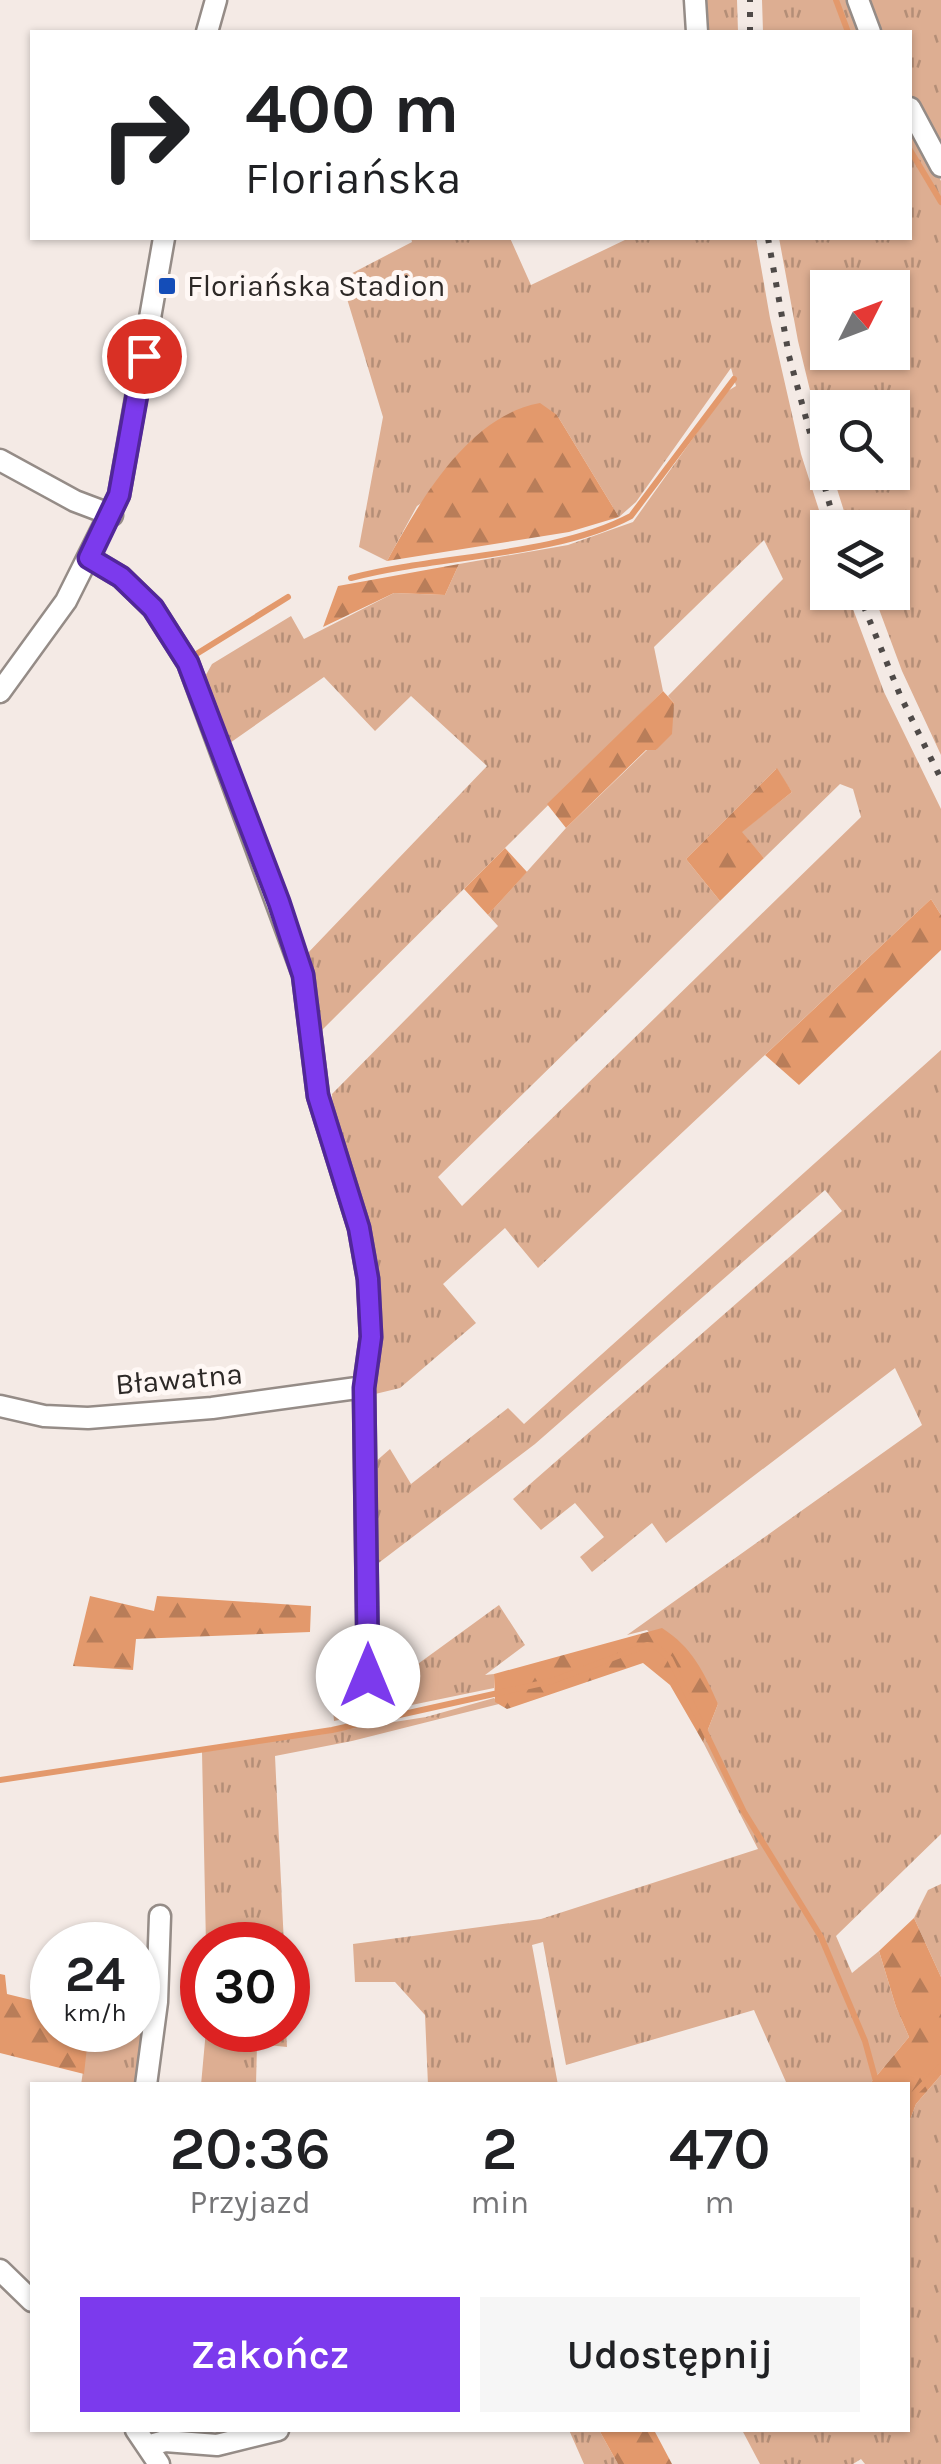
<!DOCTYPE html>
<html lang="pl">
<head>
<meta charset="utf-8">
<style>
  body { margin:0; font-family:Karla,sans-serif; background:#f6f6f6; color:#202124; height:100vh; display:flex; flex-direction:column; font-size:38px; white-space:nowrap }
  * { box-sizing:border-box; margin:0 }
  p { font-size:32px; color:#757577 }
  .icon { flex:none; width:55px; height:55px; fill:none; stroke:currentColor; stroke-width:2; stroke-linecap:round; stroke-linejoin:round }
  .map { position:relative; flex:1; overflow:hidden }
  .side { position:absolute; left:30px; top:2082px; width:880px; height:350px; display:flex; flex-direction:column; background:#fff; border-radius:0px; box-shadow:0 2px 8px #0004 }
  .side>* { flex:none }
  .guide { position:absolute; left:30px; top:30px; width:882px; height:210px; border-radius:0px; box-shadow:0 2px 8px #0004; background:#fff; color:#202124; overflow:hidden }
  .needle { width:65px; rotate:48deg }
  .controls { position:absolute; left:810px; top:270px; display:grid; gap:20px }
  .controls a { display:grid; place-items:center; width:100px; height:100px; border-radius:0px; background:#fff; box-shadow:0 2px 8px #0004; font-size:50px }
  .speed { position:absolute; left:30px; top:1922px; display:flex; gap:20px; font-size:50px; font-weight:700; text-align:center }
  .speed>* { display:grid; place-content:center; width:130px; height:130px; border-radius:50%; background:#fff; box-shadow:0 2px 8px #0004; line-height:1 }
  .speed small { font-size:25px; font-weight:400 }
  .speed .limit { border:15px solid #d22; background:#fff; color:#111 }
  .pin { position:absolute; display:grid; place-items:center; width:85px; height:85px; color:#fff; margin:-42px; border:5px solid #fff; border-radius:50%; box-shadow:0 2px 10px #0007 }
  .me { position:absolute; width:110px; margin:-55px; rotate:0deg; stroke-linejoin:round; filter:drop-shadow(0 0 8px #0008) }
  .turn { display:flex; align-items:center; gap:35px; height:210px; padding:0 50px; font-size:45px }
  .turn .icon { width:130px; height:130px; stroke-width:2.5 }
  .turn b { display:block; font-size:70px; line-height:85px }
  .eta { display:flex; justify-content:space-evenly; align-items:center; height:170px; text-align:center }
  .eta b { font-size:60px; font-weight:600; line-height:70px }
  .action { display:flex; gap:20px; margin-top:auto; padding:20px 50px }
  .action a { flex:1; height:115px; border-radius:0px; background:#7c3aed; color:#fff; font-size:40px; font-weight:600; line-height:115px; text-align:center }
  .action a+a { background:#f6f6f6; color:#202124 }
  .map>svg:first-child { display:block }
  .grass { fill:url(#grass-tufts); fill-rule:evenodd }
  .forest { fill:url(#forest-firs) }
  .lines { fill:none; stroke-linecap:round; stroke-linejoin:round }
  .stream { stroke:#e3996c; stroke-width:6 }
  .minor-casing { stroke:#958c87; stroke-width:25 }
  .minor { stroke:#fff; stroke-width:20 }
  .rail { stroke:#4f4a48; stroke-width:6; stroke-dasharray:5 10; stroke-linecap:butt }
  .route-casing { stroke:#51269a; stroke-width:25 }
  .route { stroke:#7c3aed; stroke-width:18 }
  .poi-dot { fill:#144db8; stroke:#fff8f5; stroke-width:4 }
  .labels { text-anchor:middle; stroke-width:10; stroke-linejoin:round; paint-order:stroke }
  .poi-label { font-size:30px; fill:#2d2927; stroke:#fff8f5; text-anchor:start }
  .street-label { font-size:30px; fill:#2d2927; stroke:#fff8f5 }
</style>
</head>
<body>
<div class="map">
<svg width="941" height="2464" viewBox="0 0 941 2464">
  <defs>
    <pattern id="grass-tufts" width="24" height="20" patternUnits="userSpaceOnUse" patternTransform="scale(2.5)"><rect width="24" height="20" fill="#ddae92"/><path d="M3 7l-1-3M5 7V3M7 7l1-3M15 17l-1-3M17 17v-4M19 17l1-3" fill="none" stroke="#b48e77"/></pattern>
    <pattern id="forest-firs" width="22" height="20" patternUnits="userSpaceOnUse" patternTransform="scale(2.5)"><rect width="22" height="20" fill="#e3996c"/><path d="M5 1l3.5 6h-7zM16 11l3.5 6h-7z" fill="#b87d59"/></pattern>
  </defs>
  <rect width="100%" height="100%" fill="#f4eae5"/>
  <!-- grass -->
  <path class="grass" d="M706,0H737L738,32H707Z
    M762,0H851L864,32H763Z
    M864,0H941V152L910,100V32H876Z
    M910,121L941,181V755L902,671L873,593L892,592V528L849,527L832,473L892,472V408H828L827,460L798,341L779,238H910ZM828,288H892V352H828Z
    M411,238H510L531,285L629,238H756L770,318L801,454L827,535L828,592L847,593L884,692L941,809V915L931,899L538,1268L505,1228L443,1284L476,1323L400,1388L371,1395L374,1364L334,1131L332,1094L498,926L488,915L566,828L647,750H656L674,703L668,696L783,579L764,540L654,647L663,691L320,1032L305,956L487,766L411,696L375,731L324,677L227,745L202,682L212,664L291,616L304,639L394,593L445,595L459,564L568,545L633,522L726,392L736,386L731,368L636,502L619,517L557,415L417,506L387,561L359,547L383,417L341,279L412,242ZM776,769L792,792L741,832L764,858L840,784L853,789L861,817L462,1206L438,1177L720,901L686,859Z
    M941,1050V1834L836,1936L852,1973L879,1951L896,2007L909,2037L869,2085H780L786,2082L754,2010L566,2065L543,1942L532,1945L558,2085H428L425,2015L395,1982H355L353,1944L541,1919L758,1849L703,1742L718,1704L647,1630L627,1635L922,1425L895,1368L666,1543L652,1523L592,1572L580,1557L604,1537L575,1503L541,1530L513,1499L842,1211L825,1190L535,1444L372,1568L374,1463L390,1449L411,1484L508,1408L524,1424Z
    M499,1605L525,1645L485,1675L494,1674V1688L334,1721L332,1698L355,1699L363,1690L371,1698Z
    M494,1698L499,1704L352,1741L275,1756L284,1945H206L202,1752L426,1717Z
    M941,1884V1977L914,1918L928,1890Z
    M89,2030L148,2031L140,2085H81Z
    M206,2030H286L287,2047L257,2044L256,2085H201Z
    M941,2075V2464H865L861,2459L853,2464H760L742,2430H908V2125L916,2104Z
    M569,2430H599L618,2464H584Z"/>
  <!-- forest -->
  <path class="forest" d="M540,403L557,415L619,517L569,532L387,561C420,501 468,416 540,403Z
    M459,564L445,595L394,593L323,627L338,586Z
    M663,691L674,703L672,734L656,750H646L566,828L547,804Z
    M777,768L792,792L742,832L764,858L720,901L686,859Z
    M505,848L527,872L488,915L464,889Z
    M931,899L941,915V950L799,1085L765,1055Z
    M90,1596L154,1611L157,1596L311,1606L310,1632L136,1639L133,1670L73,1666Z
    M662,1628C692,1647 704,1672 718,1704L703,1742L670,1685L643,1663L507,1709L495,1702L494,1674Z
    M914,1918L941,1977V2075L916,2104L908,2125V2085H869L909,2037L896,2007L879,1951Z
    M0,1974L5,1975L7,1994L52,2005V2030H89L84,2074L0,2053Z
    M599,2430H654L672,2464H618Z"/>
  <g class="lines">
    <!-- stream -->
    <path class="stream" d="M836,0L848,32
      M910,150L941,202
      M351,578C437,555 554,557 631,516L734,379
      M198,653L288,597
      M0,1780L332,1730L552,1681L647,1645L657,1647L670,1659L744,1812L821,1937L865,2041L877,2085
      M908,2100L941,2066"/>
    <defs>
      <path id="minor" d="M695,0L697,32
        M858,0L870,32
        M207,32L216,0
        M910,108L941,166
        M0,460L75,501L112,515
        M89,558L121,577L153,608L188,663L303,975L318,1096L359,1228L368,1279L371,1337L364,1387L368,1676
        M0,692L66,601L119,495L164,238
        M0,1406L44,1416L88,1418L212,1408L364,1387
        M146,2085L157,2002L160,1916
        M0,2270L32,2301
        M136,2430L159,2464
        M147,2446L165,2441L217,2445L278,2430"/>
    </defs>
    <!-- minor casing -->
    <use href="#minor" class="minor-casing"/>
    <!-- minor -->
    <use href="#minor" class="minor"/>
    <!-- rail -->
    <path class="rail" d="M750,32V0
      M768,238L789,356L836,528
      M858,592L900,695L941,779"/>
  </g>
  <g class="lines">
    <defs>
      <path id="route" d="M144,356L119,495L89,558L121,577L153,608L188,663L279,902L303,975L318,1096L359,1228L368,1279L371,1337L364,1388L368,1676"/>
    </defs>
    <!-- route casing -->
    <use href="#route" class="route-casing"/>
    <!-- route -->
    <use href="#route" class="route"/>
  </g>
  <!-- markers -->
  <rect class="poi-dot" x="157" y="276" width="20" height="20" rx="5"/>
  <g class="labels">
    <!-- poi labels -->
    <g class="poi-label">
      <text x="187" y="296">Floriańska Stadion</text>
    </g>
    <!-- street labels -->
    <g class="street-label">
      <text transform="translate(179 1379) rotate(-5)" y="10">Bławatna</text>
    </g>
  </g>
</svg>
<div class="controls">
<a><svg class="needle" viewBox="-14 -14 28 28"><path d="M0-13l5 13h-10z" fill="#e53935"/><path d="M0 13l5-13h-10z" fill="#757577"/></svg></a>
<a><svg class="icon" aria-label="search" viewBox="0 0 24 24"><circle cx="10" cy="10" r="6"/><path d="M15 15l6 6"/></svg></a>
<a><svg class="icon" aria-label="layers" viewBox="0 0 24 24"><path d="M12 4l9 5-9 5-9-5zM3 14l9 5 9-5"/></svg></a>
</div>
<div class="speed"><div>24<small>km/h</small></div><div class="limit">30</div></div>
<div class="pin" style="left:144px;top:356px;background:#d93025"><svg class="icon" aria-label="arrive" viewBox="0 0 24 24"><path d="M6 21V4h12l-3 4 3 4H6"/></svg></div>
<svg class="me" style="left:368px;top:1676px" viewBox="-20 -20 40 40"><circle r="19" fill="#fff"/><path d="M0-13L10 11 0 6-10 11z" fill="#7c3aed"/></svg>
<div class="guide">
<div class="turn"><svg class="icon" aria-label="right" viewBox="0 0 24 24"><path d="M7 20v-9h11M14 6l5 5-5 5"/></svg><div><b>400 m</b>Floriańska</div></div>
</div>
<section class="side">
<div class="eta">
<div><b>20:36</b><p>Przyjazd</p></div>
<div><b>2</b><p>min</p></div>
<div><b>470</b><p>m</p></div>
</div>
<div class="action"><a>Zakończ</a><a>Udostępnij</a></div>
</section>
</div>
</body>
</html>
